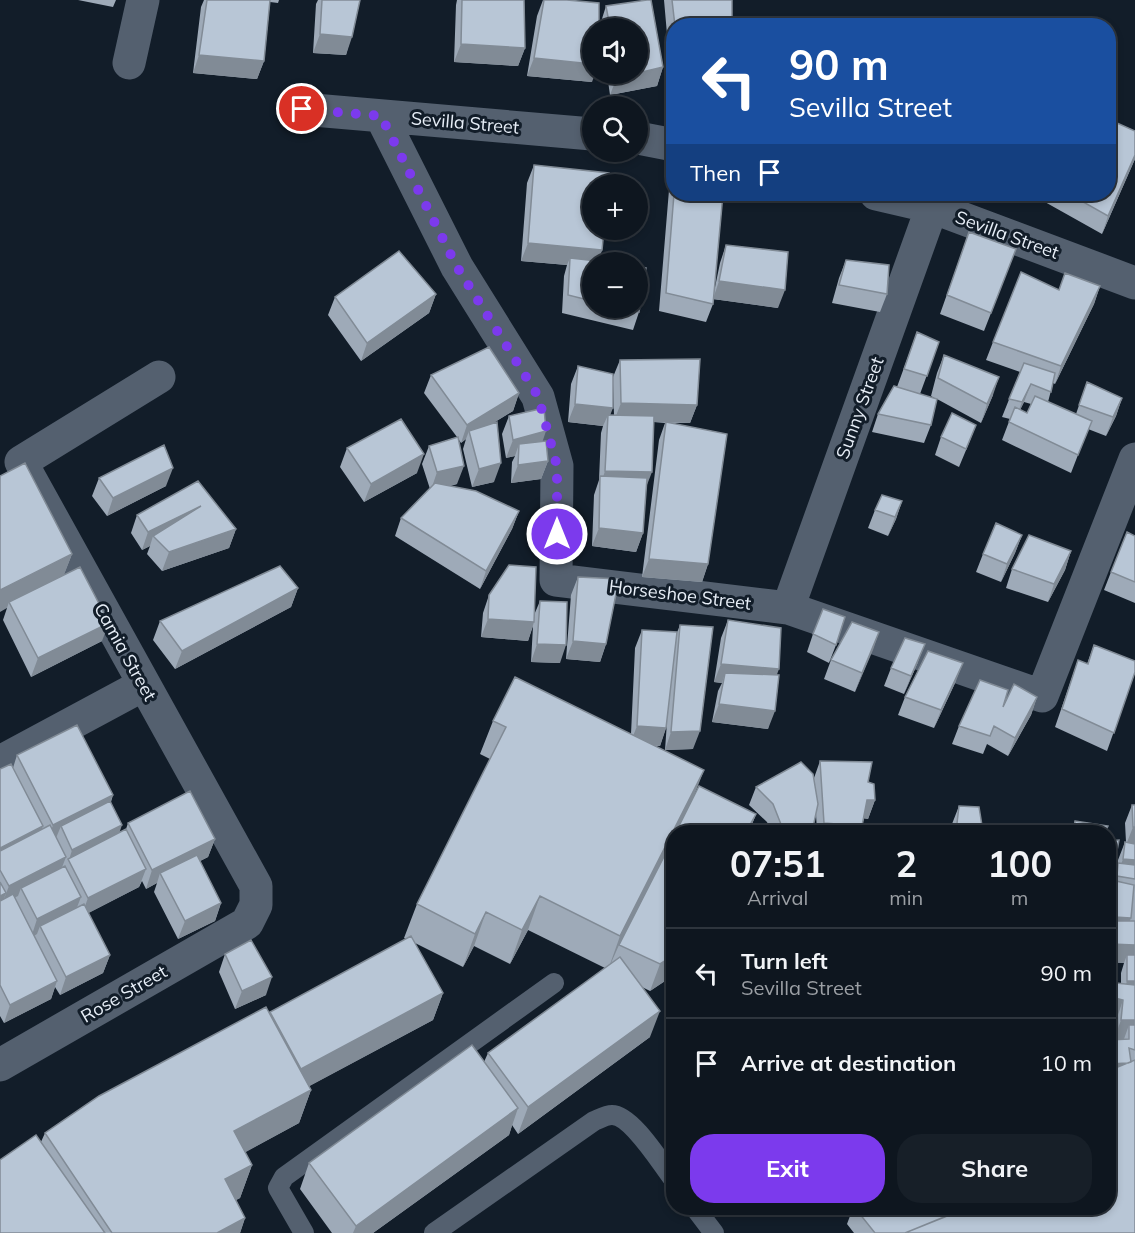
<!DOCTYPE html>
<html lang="en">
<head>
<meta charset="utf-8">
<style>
  body { margin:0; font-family:Mulish,sans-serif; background:#171f28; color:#f1f3f6; height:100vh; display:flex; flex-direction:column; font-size:22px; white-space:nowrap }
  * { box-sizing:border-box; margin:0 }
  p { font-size:20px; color:#9b9fa4 }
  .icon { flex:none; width:33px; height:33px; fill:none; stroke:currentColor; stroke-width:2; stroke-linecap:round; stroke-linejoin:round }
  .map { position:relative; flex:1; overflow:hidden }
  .details { position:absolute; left:666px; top:825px; width:450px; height:390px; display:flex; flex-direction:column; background:#0e161f; border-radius:24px; box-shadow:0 3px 9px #0003,0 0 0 2px #2e353d }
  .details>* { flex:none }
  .hud { position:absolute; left:666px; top:18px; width:450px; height:183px; border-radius:24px; box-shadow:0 3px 9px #0003,0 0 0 2px #2e353d; background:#1a4fa0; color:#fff; overflow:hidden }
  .controls { position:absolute; left:582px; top:18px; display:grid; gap:12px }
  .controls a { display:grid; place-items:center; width:66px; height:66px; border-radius:50%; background:#0e161f; box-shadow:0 3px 9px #0003,0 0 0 2px #2e353d; font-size:30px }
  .pin { position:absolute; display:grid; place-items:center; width:51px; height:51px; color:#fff; margin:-26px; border:3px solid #fff; border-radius:50%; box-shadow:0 2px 6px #0007 }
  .me { position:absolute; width:66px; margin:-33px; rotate:0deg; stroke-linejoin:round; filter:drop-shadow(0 0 4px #0008) }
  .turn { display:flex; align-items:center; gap:21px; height:126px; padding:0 24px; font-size:27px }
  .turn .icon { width:78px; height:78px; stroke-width:2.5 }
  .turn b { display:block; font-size:42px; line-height:51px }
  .then { display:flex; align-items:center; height:57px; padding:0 24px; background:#0003; gap:12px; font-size:22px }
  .eta { display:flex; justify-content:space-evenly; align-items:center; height:102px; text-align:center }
  .eta b { font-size:36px; font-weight:700; line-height:42px }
  .primary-button { display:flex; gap:12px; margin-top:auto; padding:12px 24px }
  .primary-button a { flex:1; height:69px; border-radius:24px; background:#7c3aed; color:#fff; font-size:24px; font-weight:700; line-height:69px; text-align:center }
  .primary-button a+a { background:#171f28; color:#f1f3f6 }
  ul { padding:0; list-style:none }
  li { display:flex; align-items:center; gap:18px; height:90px; padding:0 24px; border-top:2px solid #2e353d }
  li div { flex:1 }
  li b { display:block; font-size:22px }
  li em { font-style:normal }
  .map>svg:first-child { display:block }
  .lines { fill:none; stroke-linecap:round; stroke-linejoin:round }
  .service { stroke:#54606f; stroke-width:20 }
  .minor { stroke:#54606f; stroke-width:33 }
  .wall { fill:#9eaab8; fill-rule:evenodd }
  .shaded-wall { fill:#818b96 }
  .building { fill:#b8c6d6; stroke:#818b96; stroke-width:1.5 }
  .route { stroke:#7c3aed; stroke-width:10; stroke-dasharray:0 18 }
  .labels { text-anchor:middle; stroke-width:6; stroke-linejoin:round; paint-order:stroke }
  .street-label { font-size:18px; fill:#e7eef7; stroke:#121d29 }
</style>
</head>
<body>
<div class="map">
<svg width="1135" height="1233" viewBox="0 0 1135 1233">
  <rect width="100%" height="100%" fill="#121d29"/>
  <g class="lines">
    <!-- service -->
    <path class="service" d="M695,1208L714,1233
      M304,1233L278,1188L284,1177L554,983
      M434,1233L594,1121C599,1119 606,1115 612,1115C632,1115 662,1165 674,1180"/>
    <!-- minor -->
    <path class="minor" d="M129,63L143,0
      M302,109L592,134
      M381,116L457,267L538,397L557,466L556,580L788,608L1042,696L1135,459
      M638,138L674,145
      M876,194L932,207L1135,283
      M788,608L932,207
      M0,762L143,685
      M0,1065L247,923L256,905V886L21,462L159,377"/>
  </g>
  <!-- wall -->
  <path class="wall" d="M78,0H116L113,7Z
    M204,0H279L278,3L270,2L264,61L257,79L193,73L201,7Z
    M318,0H360L346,55L313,53L316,4Z
    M457,0H524L525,48L518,66L454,62L456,5Z
    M543,0L592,82L527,76L537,16Z
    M647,0H651L663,67L657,86L610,95L607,74H638V28H600V25L606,6Z
    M664,0H732V26H674V58L669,57Z
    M1135,131V159L1102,234L1036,197L1037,194H1108Z
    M534,165L602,250L598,261L592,262V308H638L639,312L633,330L562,313L564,276L567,265L521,261L527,183Z
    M674,179V194H723L714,292L720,263L726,245L778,308L713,299V304L706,322L659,311L669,190Z
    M969,232L1009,267L984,331L940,314Z
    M846,260L887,294L880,312L832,303L839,278Z
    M1100,286L1094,304L1055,384L1053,383L1048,402L1076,414L1087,382L1122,398L1116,416L1106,436L1088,429L1071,473L1002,440L1010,419L1002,417L1020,372L986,360L993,342L1059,290ZM1024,402L1031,404L1027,413L1020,410Z
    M436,294L429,313L361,361L328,315L335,297Z
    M917,332L939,342L920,394L897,387Z
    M944,355L993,395L981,423L937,399L931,425L924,443L872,432L878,414L936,399L931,396L937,373Z
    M620,360L697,405L690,423H671L708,564L702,582L642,577L659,440L665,423L654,422L646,486L643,533L636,552L592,546L594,495L599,480L601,433L603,426L568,422L571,384L578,366L613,377ZM613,384L614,415H610Z
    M431,375L519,393L513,411L493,423L494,482L472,487L463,449L466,439L461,443L459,440L457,484L450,486L519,511L512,529L480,589L395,536L401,518L430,489L422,464L429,446L457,437L424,393Z
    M509,416L542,441L548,461L541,479L511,483L512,462L515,456L506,458L502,434Z
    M976,425L969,443L959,467L935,455L941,437Z
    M347,448L417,473L364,502L340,467Z
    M0,476L72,554L64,574L102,641L31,677L3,620L7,608Z
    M99,478L166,486L107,516L92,496Z
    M902,501L896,519L888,536L868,528L875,510Z
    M137,515L236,529L229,548L162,571L147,554L150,546L142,550L131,533Z
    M1022,535L1015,553L1001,582L976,572L983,554Z
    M1135,536V603L1104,590L1111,572Z
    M1071,551L1065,570L1048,602L1006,588L1012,569Z
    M578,577L606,644L600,662L566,659L571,595Z
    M298,588L291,607L175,669L153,640L160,621Z
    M489,595L534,615L540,601L560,663L531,662L533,626L528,641L481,637L483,613Z
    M728,620L777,675L768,729L712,722L718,691L722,683L714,682L721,638Z
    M680,625L693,749L665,750L667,722L666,728L660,746H654L694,797L756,814L749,832H674V975L650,991L642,987L650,1037L518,1134L512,1125L509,1135L373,1233H332L300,1189L309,1163L484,1062L488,1053L605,968L528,930L510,964L474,946L463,967L415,943L443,993L433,1020L309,1086L311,1090L299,1123L245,1152L252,1165L240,1198L236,1200L245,1218L240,1233H0L45,1133L406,939L404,938L417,904L490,759L480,754L493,721L631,734L635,648L642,630L676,635Z
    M879,632L855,692L824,679L831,660Z
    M813,634L836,645L829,663L807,652Z
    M1094,645L1135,672L1107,751L1055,727L1078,660L1087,664Z
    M918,662L904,694L884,686L891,668Z
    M956,681L934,728L898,715L905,697Z
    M1037,697L1031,715L1008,756L987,744L983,754L952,744L959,726L1003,707Z
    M17,755L113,795L111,802L119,832L126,829L128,823L215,839L208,857L200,861L221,903L215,921L178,939L154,892L157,883L146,889L142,881L139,887L88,913L110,955L103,973L60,995L55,987L51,999L4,1023L0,1016V769L13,768Z
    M820,761L868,782L875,800L868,819L864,818L860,832H817L816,814L812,832H771L767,822L749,805L756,787L814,778Z
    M1132,805H1135V1233H854L847,1224L853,1208H1108L1110,1003L1116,983H1121V973L1124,963L1108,962L1109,901L1111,894H1110L1112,881L1118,865V860L1125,842H1126L1125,823Z
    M959,806L983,832H951L952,824Z
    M1075,821L1108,826L1106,832H1070Z
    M1108,841L1115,861L1108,879Z
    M225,954L266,995L235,1009L219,972Z"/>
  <!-- shaded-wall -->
  <path class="shaded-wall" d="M320,34L352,37L346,55L313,53Z
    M461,44L525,48L518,66L454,62Z
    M674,46V58L669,57Z
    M199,55L264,61L257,79L193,73Z
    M534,58L592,64V74H595L592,82L527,76Z
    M663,67L657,86L610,95L617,77L638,74V73Z
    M1135,155V159L1102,234L1108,216Z
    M528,243L602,250L598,262L570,258L567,265L521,261Z
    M719,281L785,290L778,308L713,299Z
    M1100,286L1094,304L1055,384L1061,366Z
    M436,294L429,313L361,361L367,343Z
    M999,377L993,395L981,423L987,404Z
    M1031,384L1024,402L1015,420L1022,402Z
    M519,393L513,411L471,437L469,431L466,439L461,443L467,425Z
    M1122,398L1116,416L1106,436L1113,417Z
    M621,403L697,405L690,423L614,421Z
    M575,404L613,408L607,423L608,415L603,426L568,422Z
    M546,431L540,449L519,444L515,456L506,458L513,440Z
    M424,454L417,473L364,502L371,484Z
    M548,461L541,479L511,483L518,465Z
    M501,463L494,482L472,487L479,469Z
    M464,466L457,484L431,490L437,472Z
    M173,468L166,486L107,516L113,498Z
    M605,471L652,472L645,490L600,486Z
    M902,501L896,519L888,536L895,517Z
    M201,506L153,536L150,546L142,550L148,532Z
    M519,511L512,529L480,589L486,571Z
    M599,528L643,533L636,552L592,546Z
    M236,529L229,548L162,571L169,552Z
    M1022,535L1015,553L1001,582L1007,564Z
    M1071,551L1065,570L1048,602L1054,584Z
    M72,554L62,580L9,602L7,608L0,612V590Z
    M649,559L708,564L702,582L642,577Z
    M298,588L291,607L175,669L182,651Z
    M488,619L534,622L528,641L481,637Z
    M109,623L102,641L31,677L38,658Z
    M879,632L873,650L855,692L862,673Z
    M573,641L606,644L600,662L566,659Z
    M537,644L566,645L560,663L531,662Z
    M925,644L918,662L904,694L911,676Z
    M963,663L956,681L934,728L941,710Z
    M721,664L779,669L772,688L725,673L722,683L714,682Z
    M1037,697L1031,715L1008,756L1015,738Z
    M719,704L775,711L768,729L712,722Z
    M637,726L666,728L660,746L630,744Z
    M700,731L693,749L665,750L671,732Z
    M704,770L691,804L677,832H674V839L619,945L608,970L620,936Z
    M113,795L106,813L61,826L56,838L47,843L53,825Z
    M867,800H875L868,819L860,818Z
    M756,814L749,832H746Z
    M824,823L862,826L860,832H821Z
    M122,825L116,843L69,860L72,850Z
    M43,826L36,844L0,862V848Z
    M1133,827H1135V846L1126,845Z
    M215,839L208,857L163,880L160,873L157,883L146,889L152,870Z
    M66,857L59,875L21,888L18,896L2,904L9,886Z
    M1123,859L1135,860V879L1117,876Z
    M146,869L139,887L81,917L88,898Z
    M6,893L0,909V896Z
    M540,896L528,930L510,964L522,930Z
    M81,897L74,915L40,926L37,934L31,938L37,919Z
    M221,903L215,921L178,939L185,921Z
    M486,912L474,946L463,967L475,934Z
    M1115,917L1131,918L1124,936L1113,923Z
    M1111,944L1135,945V964L1127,955L1124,963L1108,962V951Z
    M110,955L103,973L60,995L66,977Z
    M674,955V975L650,991L660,964Z
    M272,977L266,995L235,1009L242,991Z
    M57,981L51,999L4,1023L10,1005Z
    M1127,981H1135V999L1123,1000L1117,1018L1109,1017L1115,998L1121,999Z
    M443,993L433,1020L291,1096L301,1069Z
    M660,1011L650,1037L518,1134L528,1107Z
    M1121,1020H1135V1039L1129,1025L1124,1039H1116L1112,1052H1108V1035L1116,1034Z
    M1131,1063L1108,1082V1064Z
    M311,1090L299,1123L222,1165L234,1131Z
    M518,1108L509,1135L373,1233H353L356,1226Z
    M252,1165L240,1198L212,1212L225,1179Z
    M954,1208H968L943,1233L950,1209Z
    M245,1218L240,1233H217Z"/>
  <!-- building -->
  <path class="building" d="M207,0H270L264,61L199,55Z
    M322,0H360L352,37L320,34Z
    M462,0H524L525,48L461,44Z
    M544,0H567L599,3V28H592V64L534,58Z
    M647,0H651L663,67L638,73V28H610L606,6Z
    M672,0H732V26H675Z
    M616,74H633L617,77Z
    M1108,119L1135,131V155L1108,216L1069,194H1108Z
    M534,165L609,173L608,184H592V230H604L602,250L528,243Z
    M674,194H723L713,304L666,293Z
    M969,232L1016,249L991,313L947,295Z
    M726,245L788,252L785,290L719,281Z
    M399,251L436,294L367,343L335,297Z
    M570,258L606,262H592V301L568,295Z
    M846,260L889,265L887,294L839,285Z
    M638,267L646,268L639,312L622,308H638Z
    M1021,272L1059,290L1065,273L1100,286L1061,366L993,342Z
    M917,332L939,342L927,376L904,369Z
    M489,347L519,393L467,425L431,375Z
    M944,355L999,377L987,404L938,378Z
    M700,359L697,405L621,403L620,360Z
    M1024,363L1055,373L1051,392L1031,384L1022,402L1009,399Z
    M578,366L613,374V408L575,404Z
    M1087,382L1122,398L1113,417L1079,405Z
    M894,386L937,399L931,425L878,414Z
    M1035,396L1092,421L1078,455L1009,422L1015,407L1027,413Z
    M544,408L546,431L513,440L509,416Z
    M952,413L976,425L966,449L941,437Z
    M608,415L654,416L652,472L605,471Z
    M401,419L424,454L371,484L347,448Z
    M497,422L501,463L479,469L469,431Z
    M666,422L727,434L708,564L649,559Z
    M458,437L464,466L437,472L429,446Z
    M546,441L548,461L518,465L519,444Z
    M164,445L173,468L113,498L99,478Z
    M25,463L72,554L0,590V476Z
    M600,476L647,478L643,533L599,528Z
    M198,481L236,529L169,552L153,536L201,506L148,532L137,515Z
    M435,483L476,491L519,511L486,571L401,518Z
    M882,495L902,501L895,517L875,510Z
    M996,523L1022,535L1007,564L983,554Z
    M1127,532L1135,536V582L1111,572Z
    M1029,535L1071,551L1054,584L1012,569Z
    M509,565L536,567L534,622L488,619L489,595Z
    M280,566L298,588L182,651L160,621Z
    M80,567L109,623L38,658L9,602Z
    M578,577L619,579L606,644L573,641Z
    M540,601L567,602L566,645L537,644Z
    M823,609L845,617L836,645L813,634Z
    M728,620L781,628L779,669L721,664Z
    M852,622L879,632L862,673L831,660Z
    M680,625L713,627L700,731L671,732Z
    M642,630L677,632L666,728L637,726Z
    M905,638L925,644L911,676L891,668Z
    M1094,645L1135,661V672L1114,733L1062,709L1078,660L1088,664Z
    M928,651L963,663L941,710L905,697Z
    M725,673L779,675L775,711L719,704Z
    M515,677L704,770L620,936L540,896L522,930L486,912L475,934L417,904L506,727L493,721Z
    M980,680L1008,690L1003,707L1014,684L1037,697L1015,738L994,726L990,736L959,726Z
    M77,725L113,795L53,825L17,755Z
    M820,761L872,762L868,782L874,784L875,800H867L862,826L824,823Z
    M801,762L813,774L818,804L812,832H784L773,804L756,787Z
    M11,764L43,826L0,848V769Z
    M699,786L756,814L746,832H676Z
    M190,791L215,839L152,870L128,823Z
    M110,801L122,825L72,850L61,826Z
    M1132,805H1135V827H1133Z
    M959,806L979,807L983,832H956Z
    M1075,821L1108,826L1105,832H1074Z
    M50,825L66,857L9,886L0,870V851Z
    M126,829L146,869L88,898L68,859Z
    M674,837V955L660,964L619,945Z
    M1119,840L1115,861L1108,858V841Z
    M1125,842L1135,844V860L1123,859Z
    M197,855L221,903L185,921L160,873Z
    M1118,863L1135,865V879L1117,876Z
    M65,866L81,897L37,919L21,888Z
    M1108,880H1111L1108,913Z
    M1116,881L1134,885L1131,918L1115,917Z
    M0,882L6,893L0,896Z
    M13,894L57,981L10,1005L0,985V901Z
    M84,904L110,955L66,977L40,926Z
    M1113,921H1135V945L1111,944Z
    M411,936L443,993L301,1069L270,1012Z
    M251,940L272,977L242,991L225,954Z
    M1127,955H1135V981H1127Z
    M620,957L660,1011L528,1107L488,1053Z
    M1116,983L1135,985V1020H1121L1123,1000L1115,998Z
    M1108,1003H1117L1118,1033L1108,1035Z
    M266,1007L311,1090L234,1131L252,1165L225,1179L245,1218L217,1233H112L45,1133L99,1096Z
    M1129,1025H1135V1050L1129,1048L1131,1062L1128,1063L1108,1064V1040L1129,1039Z
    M472,1045L518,1108L356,1226L309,1163Z
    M1135,1060V1233H905L967,1208H1108V1071Z
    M36,1135L105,1233H0V1160Z
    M855,1208H954L950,1209L949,1215L905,1233H875Z"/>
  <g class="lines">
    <!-- route -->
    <path class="route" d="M302,109L381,116L457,267L538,396L557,466V534"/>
  </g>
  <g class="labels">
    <!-- street labels -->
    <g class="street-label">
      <text transform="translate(465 123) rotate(5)" y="6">Sevilla Street</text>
      <text transform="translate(1007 235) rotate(20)" y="6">Sevilla Street</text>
      <text transform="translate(860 408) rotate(-70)" y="6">Sunny Street</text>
      <text transform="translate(680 595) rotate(7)" y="6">Horseshoe Street</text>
      <text transform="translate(125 652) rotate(61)" y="6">Camia Street</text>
      <text transform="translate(124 994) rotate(-30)" y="6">Rose Street</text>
    </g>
  </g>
</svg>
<div class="controls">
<a><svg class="icon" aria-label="sound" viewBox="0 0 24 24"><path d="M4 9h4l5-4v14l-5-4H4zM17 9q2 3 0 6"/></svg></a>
<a><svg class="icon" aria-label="search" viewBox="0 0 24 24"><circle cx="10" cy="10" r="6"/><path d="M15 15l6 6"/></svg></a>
<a>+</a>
<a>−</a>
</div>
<div class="pin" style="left:302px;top:109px;background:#d93025"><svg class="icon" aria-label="arrive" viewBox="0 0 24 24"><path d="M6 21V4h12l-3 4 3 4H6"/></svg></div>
<svg class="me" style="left:557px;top:534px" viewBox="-20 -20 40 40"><circle r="17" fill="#7c3aed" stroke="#fff" stroke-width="3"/><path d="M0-11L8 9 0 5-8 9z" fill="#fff"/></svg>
<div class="hud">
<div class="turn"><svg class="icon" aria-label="left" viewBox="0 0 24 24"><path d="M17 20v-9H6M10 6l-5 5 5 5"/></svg><div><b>90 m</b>Sevilla Street</div></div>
<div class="then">Then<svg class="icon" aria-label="arrive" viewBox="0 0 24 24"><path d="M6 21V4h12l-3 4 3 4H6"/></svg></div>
</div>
<section class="details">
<div class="eta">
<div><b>07:51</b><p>Arrival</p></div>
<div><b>2</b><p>min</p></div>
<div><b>100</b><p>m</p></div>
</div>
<ul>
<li><svg class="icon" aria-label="left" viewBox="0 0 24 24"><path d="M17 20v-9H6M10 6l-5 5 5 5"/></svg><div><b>Turn left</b><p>Sevilla Street</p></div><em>90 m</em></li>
<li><svg class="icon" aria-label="arrive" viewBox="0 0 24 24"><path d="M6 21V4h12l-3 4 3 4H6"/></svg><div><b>Arrive at destination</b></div><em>10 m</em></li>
</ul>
<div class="primary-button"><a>Exit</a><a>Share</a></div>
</section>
</div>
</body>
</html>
